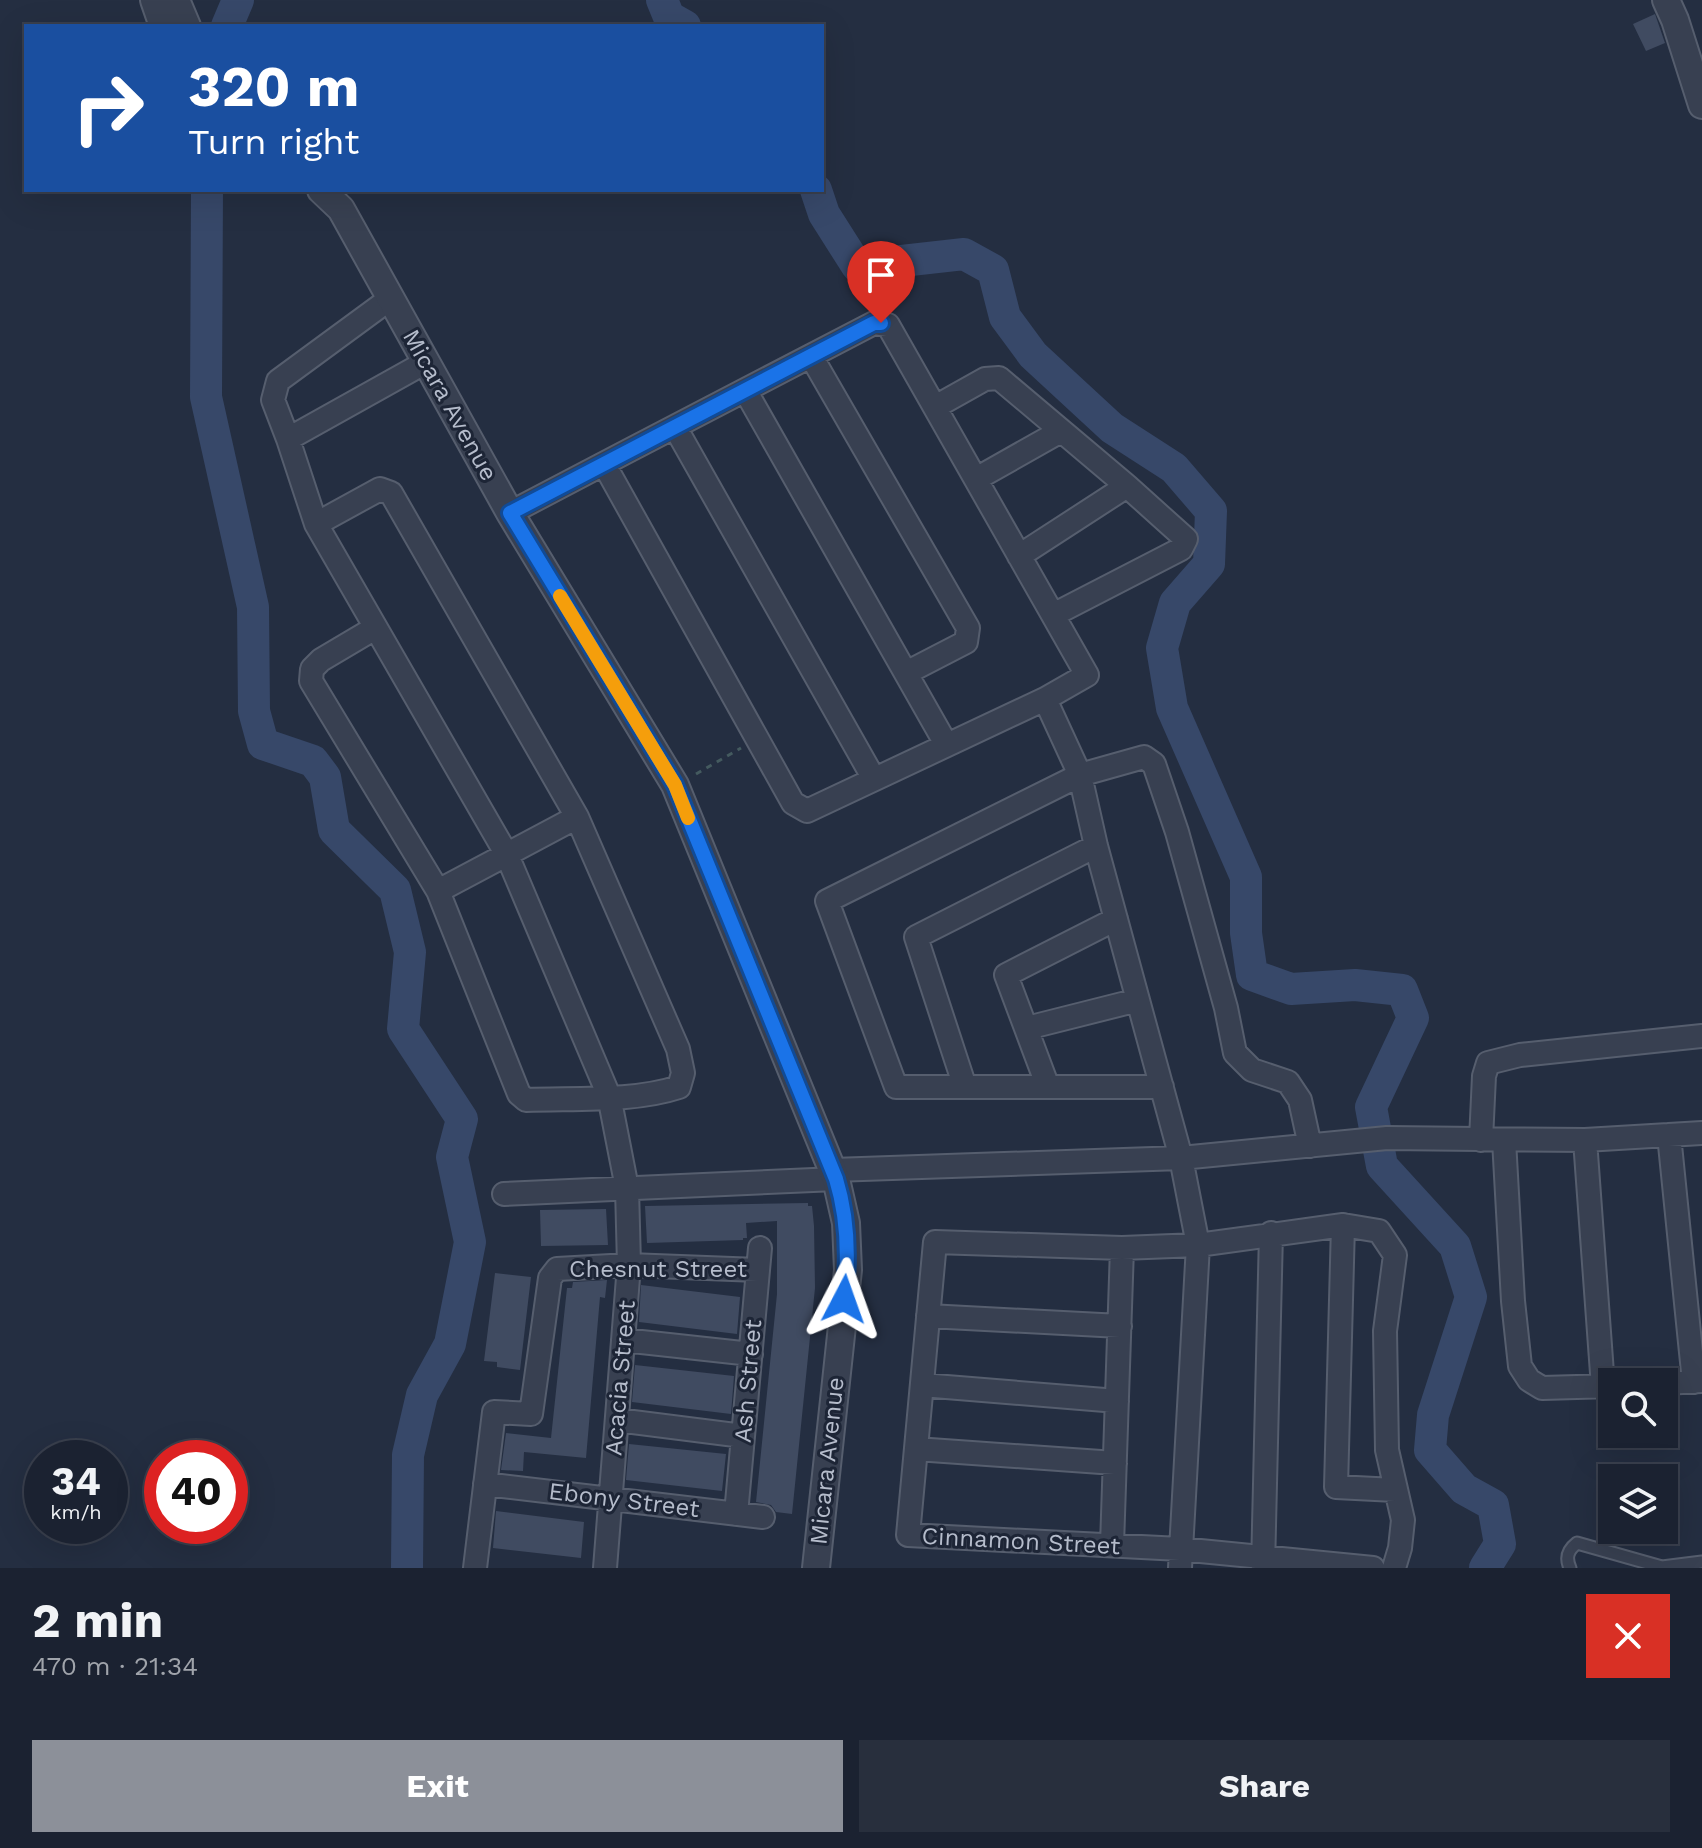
<!DOCTYPE html>
<html lang="en">
<head>
<meta charset="utf-8">
<style>
  body { margin:0; font-family:"Work Sans",sans-serif; background:#282f3d; color:#f1f3f6; height:100vh; display:flex; flex-direction:column; font-size:30px; white-space:nowrap }
  * { box-sizing:border-box; margin:0 }
  p { font-size:26px; color:#a0a4ab }
  .icon { flex:none; width:44px; height:44px; fill:none; stroke:currentColor; stroke-width:2; stroke-linecap:round; stroke-linejoin:round }
  .map { position:relative; height:1568px; overflow:hidden }
  .sheet { display:flex; flex-direction:column; background:#1b2231; flex:1 }
  .sheet>* { flex:none }
  .banner { position:absolute; left:24px; top:24px; width:800px; height:168px; border-radius:0px; box-shadow:0 8px 32px #0002,0 0 0 2px #393f4d; background:#1a4fa0; color:#fff; overflow:hidden }
  .fabs { position:absolute; left:1598px; top:1368px; display:grid; gap:16px }
  .fabs a { display:grid; place-items:center; width:80px; height:80px; border-radius:0px; background:#1b2231; box-shadow:0 8px 32px #0002,0 0 0 2px #393f4d; font-size:40px }
  .speed { position:absolute; left:24px; top:1440px; display:flex; gap:16px; font-size:40px; font-weight:700; text-align:center }
  .speed>* { display:grid; place-content:center; width:104px; height:104px; border-radius:50%; background:#1b2231; box-shadow:0 8px 32px #0002,0 0 0 2px #393f4d; line-height:1 }
  .speed small { font-size:20px; font-weight:400 }
  .speed .limit { border:12px solid #d22; background:#fff; color:#111 }
  .pin { position:absolute; display:grid; place-items:center; width:68px; height:68px; color:#fff; margin:-82px -34px; border-radius:50% 50% 50% 0; rotate:-45deg; box-shadow:0 0 8px #0007 }
  .pin .icon { rotate:45deg }
  .me { position:absolute; width:88px; margin:-44px; rotate:4deg; stroke-linejoin:round; filter:drop-shadow(0 0 6px #0008) }
  .turn { display:flex; align-items:center; gap:28px; height:168px; padding:0 32px; font-size:36px }
  .turn .icon { width:104px; height:104px; stroke-width:2.5 }
  .turn b { display:block; font-size:56px; line-height:68px }
  .round { display:grid; place-items:center; flex:none; width:84px; height:84px; border-radius:0px; background:#282f3d }
  .head { display:flex; align-items:center; justify-content:space-between; height:136px; padding:0 32px }
  h1 { font-size:48px; font-weight:700; line-height:60px }
  .cta { display:flex; gap:16px; margin-top:auto; padding:16px 32px }
  .cta a { flex:1; height:92px; border-radius:0px; background:#8c9099; color:#fff; font-size:32px; font-weight:700; line-height:92px; text-align:center }
  .cta a+a { background:#282f3d; color:#f1f3f6 }
  .map>svg:first-child { display:block }
  .lines { fill:none; stroke-linecap:round; stroke-linejoin:round }
  .river { stroke:#374869; stroke-width:32 }
  .building { fill:#404b61 }
  .service-casing { stroke:#565e6e; stroke-width:15 }
  .minor-casing { stroke:#565e6e; stroke-width:26 }
  .tertiary-casing { stroke:#565e6e; stroke-width:30 }
  .path { stroke:#445a5f; stroke-width:3; stroke-dasharray:6 6; stroke-linecap:butt }
  .service { stroke:#384051; stroke-width:11 }
  .minor { stroke:#384051; stroke-width:22 }
  .tertiary { stroke:#384051; stroke-width:26 }
  .route-casing { stroke:#114b97; stroke-width:20 }
  .route { stroke:#1a73e8; stroke-width:14 }
  .slow { stroke:#f59e0b; stroke-width:14 }
  .labels { text-anchor:middle; stroke-width:6; stroke-linejoin:round; paint-order:stroke }
  .street-label { font-size:24px; fill:#b5bccb; stroke:#1d2536 }
</style>
</head>
<body>
<div class="map">
<svg width="1702" height="1568" viewBox="0 0 1702 1568">
  <rect width="100%" height="100%" fill="#242e41"/>
  <g class="lines">
    <!-- river -->
    <path class="river" d="M662,0L669,17L685,26
      M227,26L238,0
      M207,190L206,397L253,607L254,711L263,744L313,761L325,777L334,830L395,890L410,952L403,1029L462,1119L452,1157L470,1242L450,1344L422,1395L408,1455L407,1568
      M816,190L824,214L857,266L964,254L993,270L1005,317L1033,355L1112,428L1174,468L1211,511L1209,564L1175,603L1162,648L1172,708L1246,877V933L1252,975L1291,989L1355,985L1402,990L1413,1018L1371,1107L1382,1166L1455,1246L1471,1297L1433,1415L1430,1450L1464,1489L1493,1505L1500,1544L1485,1568"/>
  </g>
  <!-- building -->
  <path class="building" d="M1655,14L1665,43L1646,51L1633,24Z
    M808,1203V1206H812L814,1226L815,1288L792,1514L776,1512L771,1505L756,1502L777,1294V1221L746,1223L747,1238H743V1240L647,1243L645,1206Z
    M606,1209L608,1245L541,1246L540,1210Z
    M495,1273L531,1277L520,1370L497,1367V1362L484,1361Z
    M607,1280L605,1298L600,1297L586,1458L524,1452L523,1471L501,1470L506,1433L551,1438L567,1288H572L573,1282Z
    M641,1285L740,1297L737,1334L639,1322Z
    M635,1365L734,1376L731,1414L632,1402Z
    M629,1444L726,1454L722,1491L626,1480Z
    M496,1511L584,1522L581,1558L493,1548Z"/>
  <g class="lines">
    <defs>
      <path id="service" d="M1570,1568C1565,1557 1568,1550 1577,1543L1662,1567L1702,1562"/>
      <path id="minor" d="M811,356L968,628L966,642L906,673
        M426,362L288,439L316,524L507,855L609,1096L627,1188L629,1265L605,1568
        M745,390L946,744
        M935,407L985,379L999,378L1127,486L1186,539L1181,549L1053,615
        M675,427L874,779
        M288,439L273,400L278,381L391,298
        M976,479L1061,431
        M510,513C631,449 753,386 874,323L888,325L1087,675L1045,699L807,811L793,803L604,464
        M316,524L380,489L391,493L577,817L678,1049L683,1073L679,1087C634,1102 574,1098 526,1100L519,1094L438,891L311,681L312,669L321,660L375,628
        M1019,556L1127,486
        M1045,699L1080,775L1096,846L1181,1158L1198,1245L1180,1568
        M438,891L577,817
        M1027,1028L1138,1000
        M965,1087L916,937L1096,846
        M1048,1087L1006,975L1116,919
        M1162,1087H896L827,901L1080,775L1144,757L1154,764L1177,832L1226,1008L1235,1053L1252,1070L1288,1082L1300,1100L1310,1146
        M1669,1135L1694,1382
        M1481,1140L1484,1076L1488,1063L1520,1055L1702,1036
        M1504,1140L1513,1301L1520,1366L1529,1380L1542,1388L1612,1386
        M1585,1140L1603,1387
        M833,1170L1181,1158L1387,1138L1585,1140L1702,1133
        M504,1194L836,1179
        M1343,1225L1336,1487L1395,1490
        M928,1316L1120,1326
        M623,1340L751,1354
        M1664,1383L1702,1381
        M922,1385L1117,1401
        M617,1420L743,1436
        M916,1449L1115,1463
        M485,1484L763,1517
        M736,1514L760,1248
        M1112,1545L1122,1248
        M475,1568L494,1412L531,1414L550,1278L557,1269L629,1265L758,1270
        M1263,1568L1271,1233
        M1373,1568L1180,1549L908,1535L935,1242L1122,1248L1198,1245L1343,1225L1379,1231L1395,1255L1385,1331L1387,1450L1403,1520L1400,1548L1394,1568"/>
      <path id="tertiary" d="M154,0L163,26
        M176,0L187,26
        M1666,0L1675,20L1702,105
        M321,190L341,209L510,513L675,785L836,1179L846,1223L848,1270L816,1568"/>
    </defs>
    <!-- service casing -->
    <use href="#service" class="service-casing"/>
    <!-- minor casing -->
    <use href="#minor" class="minor-casing"/>
    <!-- tertiary casing -->
    <use href="#tertiary" class="tertiary-casing"/>
    <!-- path -->
    <path class="path" d="M696,774L741,748"/>
    <!-- service -->
    <use href="#service" class="service"/>
    <!-- minor -->
    <use href="#minor" class="minor"/>
    <!-- tertiary -->
    <use href="#tertiary" class="tertiary"/>
  </g>
  <g class="lines">
    <defs>
      <path id="route" d="M844,1299C849,1259 848,1218 836,1179L675,785L510,513L874,323H881"/>
    </defs>
    <!-- route casing -->
    <use href="#route" class="route-casing"/>
    <!-- route -->
    <use href="#route" class="route"/>
    <!-- slow -->
    <path class="slow" d="M560,596L675,785L688,818"/>
  </g>
  <g class="labels">
    <!-- street labels -->
    <g class="street-label">
      <text transform="translate(450 405) rotate(61)" y="8">Micara Avenue</text>
      <text x="658" y="1277">Chesnut Street</text>
      <text transform="translate(620 1378) rotate(-85)" y="8">Acacia Street</text>
      <text transform="translate(748 1381) rotate(-85)" y="8">Ash Street</text>
      <text transform="translate(827 1461) rotate(-84)" y="8">Micara Avenue</text>
      <text transform="translate(624 1500) rotate(7)" y="8">Ebony Street</text>
      <text transform="translate(1021 1541) rotate(3)" y="8">Cinnamon Street</text>
    </g>
  </g>
</svg>
<div class="fabs">
<a><svg class="icon" aria-label="search" viewBox="0 0 24 24"><circle cx="10" cy="10" r="6"/><path d="M15 15l6 6"/></svg></a>
<a><svg class="icon" aria-label="layers" viewBox="0 0 24 24"><path d="M12 4l9 5-9 5-9-5zM3 14l9 5 9-5"/></svg></a>
</div>
<div class="speed"><div>34<small>km/h</small></div><div class="limit">40</div></div>
<div class="pin" style="left:881px;top:323px;background:#d93025"><svg class="icon" aria-label="arrive" viewBox="0 0 24 24"><path d="M6 21V4h12l-3 4 3 4H6"/></svg></div>
<svg class="me" style="left:844px;top:1299px" viewBox="-20 -20 40 40"><path d="M0-17L14 15 0 8-14 15z" fill="#1a73e8" stroke="#fff" stroke-width="4"/></svg>
<div class="banner">
<div class="turn"><svg class="icon" aria-label="right" viewBox="0 0 24 24"><path d="M7 20v-9h11M14 6l5 5-5 5"/></svg><div><b>320 m</b>Turn right</div></div>
</div>
</div>
<section class="sheet">
<div class="head"><div><h1>2 min</h1><p>470 m · 21:34</p></div><a class="round" style="background:#d93025;color:#fff"><svg class="icon" aria-label="close" viewBox="0 0 24 24"><path d="M6 6l12 12M18 6L6 18"/></svg></a></div>
<div class="cta"><a>Exit</a><a>Share</a></div>
</section>
</body>
</html>
